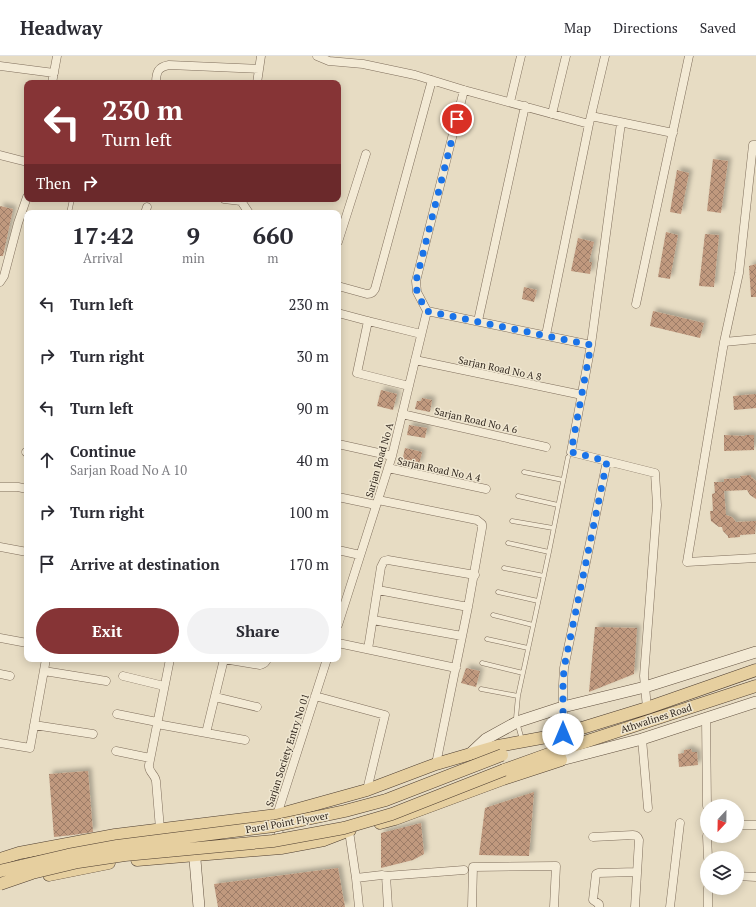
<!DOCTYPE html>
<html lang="en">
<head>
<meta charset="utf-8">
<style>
  body { margin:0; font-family:"PT Serif",serif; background:#f2f2f3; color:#2b2b33; height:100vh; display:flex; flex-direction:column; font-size:15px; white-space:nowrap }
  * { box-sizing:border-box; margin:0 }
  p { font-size:13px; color:#7c7c81 }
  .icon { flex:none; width:22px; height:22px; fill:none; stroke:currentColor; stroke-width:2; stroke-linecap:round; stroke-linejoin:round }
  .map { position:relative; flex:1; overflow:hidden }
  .panel { position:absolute; left:24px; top:154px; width:317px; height:452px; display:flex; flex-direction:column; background:#fff; border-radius:8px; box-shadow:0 2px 10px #0003 }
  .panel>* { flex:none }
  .top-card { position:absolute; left:24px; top:24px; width:317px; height:122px; border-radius:8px; box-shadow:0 2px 10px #0003; background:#863436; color:#fff; overflow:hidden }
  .needle { width:26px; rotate:202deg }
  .tools { position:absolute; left:700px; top:743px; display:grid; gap:8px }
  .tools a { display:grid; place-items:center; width:44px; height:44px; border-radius:50%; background:#fff; box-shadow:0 2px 10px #0003; font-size:20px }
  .pin { position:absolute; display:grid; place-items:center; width:34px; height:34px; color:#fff; margin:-17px; border:2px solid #fff; border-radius:50%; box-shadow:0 1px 4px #0007 }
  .me { position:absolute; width:44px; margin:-22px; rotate:0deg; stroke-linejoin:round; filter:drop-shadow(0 0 3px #0008) }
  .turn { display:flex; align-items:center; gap:14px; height:84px; padding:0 12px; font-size:18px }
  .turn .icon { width:52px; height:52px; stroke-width:2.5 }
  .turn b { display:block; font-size:28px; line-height:34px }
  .then { display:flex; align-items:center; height:38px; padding:0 12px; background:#0003; gap:8px; font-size:15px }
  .eta { display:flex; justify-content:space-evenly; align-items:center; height:68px; text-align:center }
  .eta b { font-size:24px; font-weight:800; line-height:28px }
  .action { display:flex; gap:8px; margin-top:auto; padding:8px 12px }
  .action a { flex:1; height:46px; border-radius:24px; background:#863436; color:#fff; font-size:16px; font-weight:800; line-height:46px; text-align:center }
  .action a+a { background:#f2f2f3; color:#2b2b33 }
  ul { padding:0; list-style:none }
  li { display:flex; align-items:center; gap:12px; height:52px; padding:0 12px }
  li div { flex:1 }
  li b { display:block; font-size:15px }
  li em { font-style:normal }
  header { display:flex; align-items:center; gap:24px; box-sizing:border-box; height:56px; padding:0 20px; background:#fff; border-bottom:1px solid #e1e1e2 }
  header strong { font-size:19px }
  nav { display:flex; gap:22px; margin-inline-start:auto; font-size:14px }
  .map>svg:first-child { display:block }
  .building { fill:url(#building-cross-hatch); filter:url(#shadow) }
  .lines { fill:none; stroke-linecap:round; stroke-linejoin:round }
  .lane-casing { stroke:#7f6e5c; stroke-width:5 }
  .street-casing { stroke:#7f6e5c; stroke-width:9 }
  .secondary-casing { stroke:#61503f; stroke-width:12 }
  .primary-casing { stroke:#4d3d30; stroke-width:13 }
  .lane { stroke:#f3ead5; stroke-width:4 }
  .street { stroke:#f3ead5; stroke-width:8 }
  .secondary { stroke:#f3ead5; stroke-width:11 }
  .primary { stroke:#e6cf9f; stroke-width:12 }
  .primary-bridge-casing { stroke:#4d3d30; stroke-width:13; stroke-linecap:butt }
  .primary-bridge { stroke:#e6cf9f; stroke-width:12 }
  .route { stroke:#1a73e8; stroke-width:7; stroke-dasharray:0 12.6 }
  .labels { text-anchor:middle; stroke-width:3; stroke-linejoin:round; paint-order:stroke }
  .street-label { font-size:10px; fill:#31271e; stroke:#f0e7d1 }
</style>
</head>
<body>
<header>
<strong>Headway</strong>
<nav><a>Map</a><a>Directions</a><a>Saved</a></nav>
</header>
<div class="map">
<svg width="756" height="851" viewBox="0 0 756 851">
  <defs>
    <pattern id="building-cross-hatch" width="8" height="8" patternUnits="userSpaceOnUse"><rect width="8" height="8" fill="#c0997e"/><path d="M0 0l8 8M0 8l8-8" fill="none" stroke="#9d7d67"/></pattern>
    <filter id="shadow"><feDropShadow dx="3.5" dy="-3.5" stdDeviation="2" flood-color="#0004"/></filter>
  </defs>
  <rect width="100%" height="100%" fill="#e7dcc3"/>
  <!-- building -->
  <path class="building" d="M713,103L728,105L721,157L707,155Z
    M677,114L689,117L681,158L670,156Z
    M0,150L13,153L3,200H0Z
    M666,176L678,179L670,223L658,221Z
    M705,178L719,179L714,231L699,230Z
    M578,182L594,186L589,206H592L590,218L571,215Z
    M756,208V241H751L749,210Z
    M524,231L537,234L534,246L522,243Z
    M653,255L704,267L700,282L650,270Z
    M381,334L397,338L393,354L377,350Z
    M756,338V352L734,354L733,340Z
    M422,342L432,344L430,356L415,353L417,345H421Z
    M409,369L427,372L425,382L407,379Z
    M724,379L745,380V379H754V394L724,395Z
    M405,392L422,396L419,409L402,406Z
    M751,419V421L756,425V443L750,439L747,434L724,435L726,459L732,461L736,466L756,465L755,478L740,479V481L728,482V480L723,475L722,471H719L711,465L710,455H713L712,438L715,437L714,426H724V423L741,422L740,420Z
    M595,571L637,572L634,618L589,636Z
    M466,612L480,615L476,631L461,627Z
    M691,693L692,696H697L698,709L679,711L678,698L684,697V694Z
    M88,715L93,776L73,779L54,781L49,718Z
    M534,736L529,800L479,799L485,752Z
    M421,767L424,798L413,804L381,812V777Z
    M338,812L345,851H218L214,828Z"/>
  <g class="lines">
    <defs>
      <path id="lane" d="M69,157L72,143
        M524,416L563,424
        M518,440L558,449
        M512,465L553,472
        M508,487L549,496
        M504,512L544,520
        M498,536L538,545
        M493,559L533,569
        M487,583L528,592
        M482,607L523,617
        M481,633L518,640
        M522,684L516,662L518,640L549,496L568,401"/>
      <path id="street" d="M317,0L329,5L363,8L415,19L464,34L589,68
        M0,10L54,17
        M52,27L57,0
        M156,27C156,16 158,11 169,9L259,13
        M257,27L261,0
        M510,46L521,0
        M552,58L566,0
        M591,60L673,77
        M621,67L591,289L571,396L655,417L657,449L644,620L647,652
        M756,89H753L739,217L724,286L687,506L756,502
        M0,99L27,106
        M224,143L241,145L249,157
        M145,157L147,151
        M338,186L366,98
        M0,226L4,220L18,167L27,141
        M338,230L367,238C372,238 373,236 375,233L432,24
        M636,248L689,0
        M427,255L417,236L416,225L464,34
        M427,255L591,289
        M338,257L368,265L421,278
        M368,265L357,317L409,330
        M478,265L525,50
        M546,279L589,68L605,0
        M724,286L756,283
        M415,304L582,339
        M402,358L546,391
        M338,388L392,400
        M26,396L27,397
        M388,412L486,433
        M0,431H18L27,433
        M338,441L376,449
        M378,444L477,464L482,468V472L468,551L436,708
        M0,491L27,496
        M338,494L360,499
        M378,534L468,551
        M373,564L462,580
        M338,569L392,400L427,255
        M0,582L27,587
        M338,587L456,612
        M368,593L381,511L384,505L388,504L475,519
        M224,603L260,609C264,608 266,607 267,603
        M44,615L106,625
        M0,618L10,620
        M123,620L164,630
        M315,640L385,659L367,734
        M215,641L257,651
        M117,658L157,666
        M706,662L707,750
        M157,668L245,684
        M34,669L93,678
        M206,677L224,603
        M563,678V629L564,612L607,405
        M642,683L648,752
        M0,687L30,692L46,603
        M116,695L150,702
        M737,769H756
        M160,773L156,725C155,718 148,716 149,709L170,603
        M349,775L356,822L382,819L386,820L388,851
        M707,780L708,802
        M593,781L633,779C637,779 638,781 639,784L635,851
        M280,789L277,759L327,603
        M386,820L464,814
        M737,820L756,821
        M356,822L359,851
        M708,832V851
        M472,851L473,811L556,810L554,851
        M599,851V848L593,844L596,818L598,817L637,816
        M670,851L680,767"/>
      <path id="secondary" d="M470,698L486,683L517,666L563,651L645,631L756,596
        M561,704L642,683L756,646
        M194,792L199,851"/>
      <path id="primary" d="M556,680L647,652L756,614
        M504,714L557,695L756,630
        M380,767L395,763L503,723L561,704L557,695
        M0,803L19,797L115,779L277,759L367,734L436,708L498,690L563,678
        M137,804L281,792L324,784L350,774
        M49,819L109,807"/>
    </defs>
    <!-- lane casing -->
    <use href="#lane" class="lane-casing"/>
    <!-- street casing -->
    <use href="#street" class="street-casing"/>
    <!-- secondary casing -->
    <use href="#secondary" class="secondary-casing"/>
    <!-- primary casing -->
    <use href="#primary" class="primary-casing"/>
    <!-- lane -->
    <use href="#lane" class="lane"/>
    <!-- street -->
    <use href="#street" class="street"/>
    <!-- secondary -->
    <use href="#secondary" class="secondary"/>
    <!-- primary -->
    <use href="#primary" class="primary"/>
    <defs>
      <path id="primary-bridge" d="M0,815L68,799L117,790L274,770L345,755L386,744L502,699
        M0,828L32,817L78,806L125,799L273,785L344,772L392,758L504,714"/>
    </defs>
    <!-- primary-bridge casing -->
    <use href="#primary-bridge" class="primary-bridge-casing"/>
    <!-- primary-bridge -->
    <use href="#primary-bridge" class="primary-bridge"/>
  </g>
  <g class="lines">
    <!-- route -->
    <path class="route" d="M457,63L416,225L417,236L426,255L591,289L571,396L607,405L564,612L563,629V678"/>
  </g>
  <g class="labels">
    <!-- street labels -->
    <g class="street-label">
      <text transform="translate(500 312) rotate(12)" y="4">Sarjan Road No A 8</text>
      <text transform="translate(476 364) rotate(13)" y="4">Sarjan Road No A 6</text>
      <text transform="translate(379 404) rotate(-74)" y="4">Sarjan Road No A</text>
      <text transform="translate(439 413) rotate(12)" y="4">Sarjan Road No A 4</text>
      <text transform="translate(656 662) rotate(-18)" y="4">Athwalines Road</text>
      <text transform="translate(287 694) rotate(-72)" y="4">Sarjan Society Entry No 01</text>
      <text transform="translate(287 766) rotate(-10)" y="4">Parel Point Flyover</text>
    </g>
  </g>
</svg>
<div class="tools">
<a><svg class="needle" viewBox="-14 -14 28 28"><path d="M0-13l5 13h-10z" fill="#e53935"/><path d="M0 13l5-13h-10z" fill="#7c7c81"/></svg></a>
<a><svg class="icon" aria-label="layers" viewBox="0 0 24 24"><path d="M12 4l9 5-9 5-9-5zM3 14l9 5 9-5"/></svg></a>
</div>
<div class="pin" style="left:457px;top:63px;background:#d93025"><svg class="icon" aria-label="arrive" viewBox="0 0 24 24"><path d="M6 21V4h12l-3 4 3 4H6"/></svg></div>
<svg class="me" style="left:563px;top:678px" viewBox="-20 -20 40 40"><circle r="19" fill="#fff"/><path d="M0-13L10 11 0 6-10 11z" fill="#1a73e8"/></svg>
<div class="top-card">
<div class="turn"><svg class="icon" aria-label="left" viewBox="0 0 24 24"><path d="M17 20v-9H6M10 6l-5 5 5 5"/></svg><div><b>230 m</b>Turn left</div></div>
<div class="then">Then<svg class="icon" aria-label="right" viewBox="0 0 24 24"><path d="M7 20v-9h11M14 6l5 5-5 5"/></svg></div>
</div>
<section class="panel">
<div class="eta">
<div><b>17:42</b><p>Arrival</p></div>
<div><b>9</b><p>min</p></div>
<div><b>660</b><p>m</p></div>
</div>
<ul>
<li><svg class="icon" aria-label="left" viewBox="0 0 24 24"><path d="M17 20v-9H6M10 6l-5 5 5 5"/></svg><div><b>Turn left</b></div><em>230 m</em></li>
<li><svg class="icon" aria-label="right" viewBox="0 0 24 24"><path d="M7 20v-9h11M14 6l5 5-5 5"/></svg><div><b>Turn right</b></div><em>30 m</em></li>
<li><svg class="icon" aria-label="left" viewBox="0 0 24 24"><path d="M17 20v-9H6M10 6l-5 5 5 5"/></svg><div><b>Turn left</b></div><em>90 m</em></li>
<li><svg class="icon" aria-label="ahead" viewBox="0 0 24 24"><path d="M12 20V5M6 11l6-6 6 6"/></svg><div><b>Continue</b><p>Sarjan Road No A 10</p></div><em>40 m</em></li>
<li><svg class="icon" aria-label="right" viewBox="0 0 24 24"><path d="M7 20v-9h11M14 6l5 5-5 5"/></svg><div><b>Turn right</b></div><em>100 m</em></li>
<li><svg class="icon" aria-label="arrive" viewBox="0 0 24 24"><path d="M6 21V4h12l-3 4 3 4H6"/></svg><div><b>Arrive at destination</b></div><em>170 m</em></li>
</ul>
<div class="action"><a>Exit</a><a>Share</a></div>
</section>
</div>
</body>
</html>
